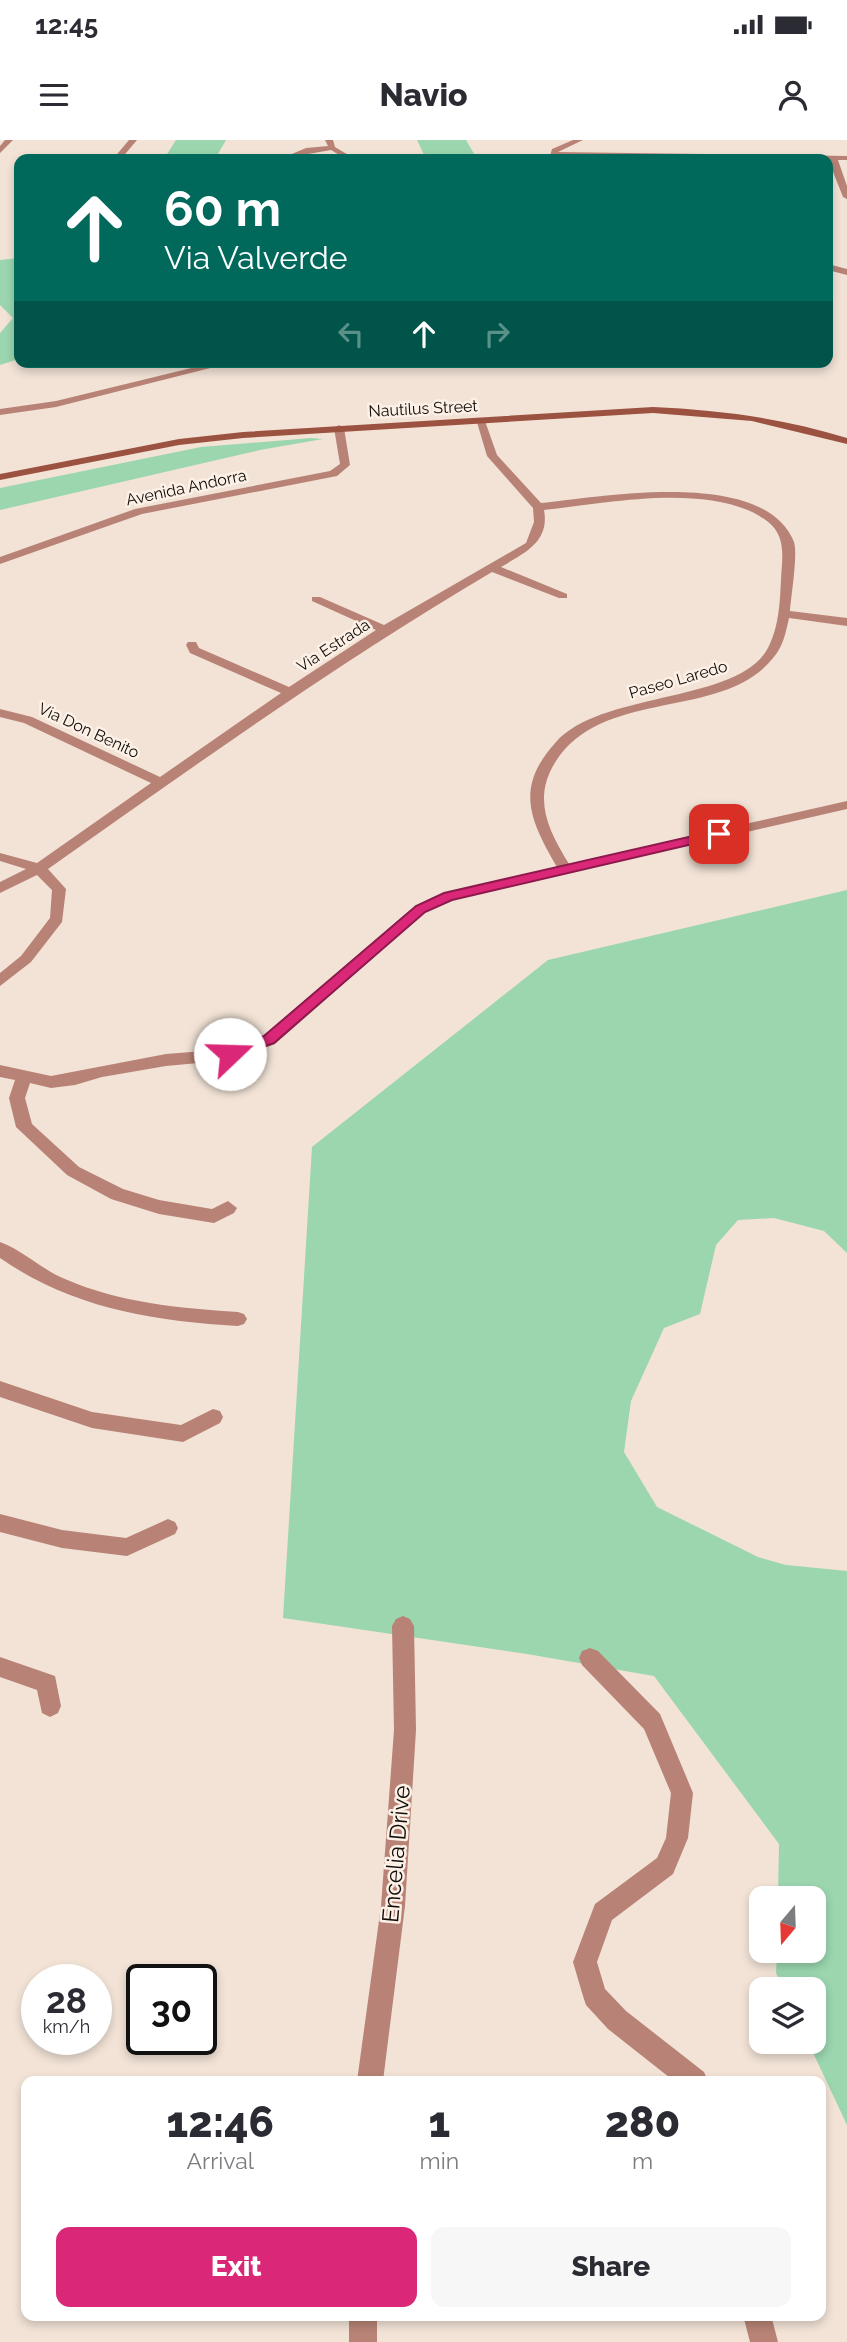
<!DOCTYPE html>
<html lang="en">
<head>
<meta charset="utf-8">
<style>
  body { margin:0; font-family:Raleway,sans-serif; background:#f7f7f7; color:#2b2b33; height:100vh; display:flex; flex-direction:column; font-size:26px; white-space:nowrap }
  * { box-sizing:border-box; margin:0 }
  p { font-size:23px; color:#7c7c81 }
  .icon { flex:none; width:38px; height:38px; fill:none; stroke:currentColor; stroke-width:2; stroke-linecap:round; stroke-linejoin:round }
  .map { position:relative; flex:1; overflow:hidden }
  .sheet { position:absolute; left:21px; top:1936px; width:805px; height:245px; display:flex; flex-direction:column; background:#fff; border-radius:14px; box-shadow:0 4px 10px #0003 }
  .sheet>* { flex:none }
  .top-card { position:absolute; left:14px; top:14px; width:819px; height:214px; border-radius:14px; box-shadow:0 4px 10px #0003; background:#00695c; color:#fff; overflow:hidden }
  .needle { width:46px; rotate:199deg }
  .buttons { position:absolute; left:749px; top:1746px; display:grid; gap:14px }
  .buttons a { display:grid; place-items:center; width:77px; height:77px; border-radius:14px; background:#fff; box-shadow:0 4px 10px #0003; font-size:35px }
  .speed { position:absolute; left:21px; top:1824px; display:flex; gap:14px; font-size:35px; font-weight:700; text-align:center }
  .speed>* { display:grid; place-content:center; width:91px; height:91px; border-radius:50%; background:#fff; box-shadow:0 4px 10px #0003; line-height:1 }
  .speed small { font-size:18px; font-weight:400 }
  .speed .limit { border:4px solid #111; border-radius:10px; background:#fff; color:#111 }
  .pin { position:absolute; display:grid; place-items:center; width:60px; height:60px; color:#fff; margin:-30px; border-radius:14px; box-shadow:0 4px 10px #0006 }
  .me { position:absolute; width:77px; margin:-38px; rotate:69deg; stroke-linejoin:round; filter:drop-shadow(0 0 5px #0008) }
  .turn { display:flex; align-items:center; gap:24px; height:147px; padding:0 35px; font-size:32px }
  .turn .icon { width:91px; height:91px; stroke-width:2.5 }
  .turn b { display:block; font-size:49px; line-height:60px }
  .lanes { display:flex; align-items:center; height:66px; padding:0 35px; background:#0003; justify-content:center; gap:35px; direction:ltr }
  .lanes .off { opacity:.35 }
  .eta { display:flex; justify-content:space-evenly; align-items:center; height:119px; text-align:center }
  .eta b { font-size:42px; font-weight:800; line-height:49px }
  .action { display:flex; gap:14px; margin-top:auto; padding:14px 35px }
  .action a { flex:1; height:80px; border-radius:14px; background:#db2777; color:#fff; font-size:28px; font-weight:800; line-height:80px; text-align:center }
  .action a+a { background:#f7f7f7; color:#2b2b33 }
  .status { display:flex; justify-content:space-between; align-items:center; height:49px; padding:0 35px; background:#fff; direction:ltr }
  .status svg { height:19px; fill:currentColor }
  header { display:flex; justify-content:space-between; align-items:center; height:91px; padding:0 35px; background:#fff; font-size:32px; font-weight:800 }
  .map>svg:first-child { display:block }
  .green { fill:#9bd6af }
  .lines { fill:none; stroke-linecap:round; stroke-linejoin:round }
  .minor { fill:#b88376; fill-rule:evenodd }
  .tertiary { fill:#b88376; fill-rule:evenodd }
  .secondary { fill:#9c5240; fill-rule:evenodd }
  .route { fill:#db2777; stroke:#8e194d; stroke-width:2 }
  .labels { text-anchor:middle; stroke-width:5; stroke-linejoin:round; paint-order:stroke }
  .far-street-label { font-size:16px; fill:#0f0b07; stroke:#fdf1e7 }
  .near-street-label { font-size:23px; fill:#0f0b07; stroke:#fdf1e7 }
</style>
</head>
<body>
<div class="status"><b>12:45</b><svg viewBox="0 0 49 12"><path d="M0 12V9h3v3zM5 12V6h3v6zM10 12V3h3v9zM15 12V0h3v12zM26 1h20v11H26zM47 4h2v5h-2z"/></svg></div>
<header><svg class="icon" aria-label="menu" viewBox="0 0 24 24"><path d="M4 6h16M4 12h16M4 18h16"/></svg>Navio<svg class="icon" aria-label="person" viewBox="0 0 24 24"><circle cx="12" cy="8" r="4"/><path d="M4 21q1-7 8-7t8 7"/></svg></header>
<div class="map">
<svg width="847" height="2202" viewBox="0 0 847 2202">
  <rect width="100%" height="100%" fill="#f2e3d6"/>
  <!-- green -->
  <path class="green" d="M176,0H226L215,19H164Z
    M417,0H466L477,19H426Z
    M19,118V219L0,225V193L13,178L0,165V120Z
    M311,298L323,299L260,310L0,370V348L201,307Z
    M847,750V1113L824,1091L774,1078L738,1080L716,1105L700,1174L664,1188L631,1261L624,1312L657,1367L758,1417L786,1425L847,1431V1985L808,1902H814V1850H784L776,1833L777,1811H814V1759H778L779,1704L654,1536L527,1514L283,1478L312,1007L548,820Z"/>
  <g class="lines">
    <!-- minor -->
    <path class="minor" d="M5,0H13L0,13V6Z
      M129,0H137L121,19H113Z
      M325,0H333L335,7L355,19H346L331,10L280,19L306,8L328,6Z
      M554,12L847,16V20H838L847,46V59L843,57L828,19L551,16Z
      M828,124L847,129V135L828,130Z
      M476,279L485,281L497,315L541,363C602,357 764,327 794,402C798,414 791,457 790,471L847,478V486L789,478C786,492 783,507 773,518C723,581 604,547 556,621C532,658 548,690 569,724L847,661V669L452,760L425,772L275,904L231,920L166,926L102,937L75,945L51,948L30,943L25,958L32,984L79,1027L123,1049L159,1060L212,1069L228,1061L237,1068L234,1073L214,1083L159,1074L111,1059L67,1035L16,987L9,958L15,940L0,937V925L51,936L166,914L229,909L263,896L415,766L443,753L557,727C530,680 514,648 556,602C602,550 741,564 769,506C779,485 780,462 781,439C782,418 787,396 767,381C713,341 607,363 544,370C550,402 524,413 501,427L567,454V458H559L492,432C338,523 194,626 48,729L66,749L62,782L31,822L0,846V833L21,816L50,778L52,750L37,735L0,753V742L26,729L0,721V713L37,723L151,643L24,583L0,577V569L32,577L160,637L281,553L190,513L186,505L188,502H196L199,508L289,547L376,490L312,461V457H320L384,485L526,403L534,382L533,368L487,316Z
      M339,285L344,288L350,325L337,336L142,374L0,424V417L135,369L330,331L340,324L334,288Z
      M0,1102C23,1110 42,1130 65,1139C120,1163 179,1168 238,1172L244,1174L247,1179L244,1184L238,1186C152,1181 72,1168 0,1118Z
      M0,1241L92,1272L181,1285L213,1269L220,1271L223,1277L220,1283L183,1302L92,1288L0,1257Z
      M0,1374L62,1390L126,1398L168,1379L175,1382L178,1388L175,1394L127,1416L62,1408L0,1392Z
      M403,1476L410,1479L414,1486L416,1590L405,1766L383,1941H357L381,1766L394,1590L392,1486L396,1479Z
      M590,1508L598,1511L660,1574L693,1653L688,1698L673,1734L612,1780L597,1822L605,1849L626,1871L704,1932L708,1941H674L608,1889L586,1865L583,1856L573,1822L595,1764L657,1718L666,1698L671,1653L644,1589L582,1525L579,1518L582,1511Z
      M0,1517L55,1536L61,1566L58,1573L50,1577L42,1573L37,1550L0,1537Z
      M349,2175H377V2202H349Z
      M743,2175H771L778,2202H750Z"/>
    <!-- tertiary -->
    <path class="tertiary" d="M573,0H583L558,12L557,19H549L552,9Z
      M216,222H234L56,267L0,275V269L56,261Z"/>
    <!-- secondary -->
    <path class="secondary" d="M653,267C719,270 783,278 847,298V304L752,281L653,273L243,298L179,305L0,340V334L179,299L243,292Z"/>
  </g>
  <!-- route -->
  <path class="route" d="M719,690L723,692V697L452,760L425,772L274,903L230,919L223,914L264,896L416,766L444,753Z"/>
  <g class="labels">
    <!-- far-street labels -->
    <g class="far-street-label">
      <text transform="translate(423 268) rotate(-3)" y="6">Nautilus Street</text>
      <text transform="translate(186 347) rotate(-12)" y="6">Avenida Andorra</text>
      <text transform="translate(333 505) rotate(-33)" y="6">Via Estrada</text>
      <text transform="translate(678 539) rotate(-16)" y="6">Paseo Laredo</text>
      <text transform="translate(89 590) rotate(25)" y="6">Via Don Benito</text>
    </g>
    <!-- near-street labels -->
    <g class="near-street-label">
      <text transform="translate(396 1714) rotate(-85)" y="8">Encelia Drive</text>
    </g>
  </g>
</svg>
<div class="buttons">
<a><svg class="needle" viewBox="-14 -14 28 28"><path d="M0-13l5 13h-10z" fill="#e53935"/><path d="M0 13l5-13h-10z" fill="#7c7c81"/></svg></a>
<a><svg class="icon" aria-label="layers" viewBox="0 0 24 24"><path d="M12 4l9 5-9 5-9-5zM3 14l9 5 9-5"/></svg></a>
</div>
<div class="speed"><div>28<small>km/h</small></div><div class="limit">30</div></div>
<div class="pin" style="left:719px;top:694px;background:#d93025"><svg class="icon" aria-label="arrive" viewBox="0 0 24 24"><path d="M6 21V4h12l-3 4 3 4H6"/></svg></div>
<svg class="me" style="left:230px;top:914px" viewBox="-20 -20 40 40"><circle r="19" fill="#fff"/><path d="M0-13L10 11 0 6-10 11z" fill="#db2777"/></svg>
<div class="top-card">
<div class="turn"><svg class="icon" aria-label="ahead" viewBox="0 0 24 24"><path d="M12 20V5M6 11l6-6 6 6"/></svg><div><b>60 m</b>Via Valverde</div></div>
<div class="lanes"><svg class="icon off" aria-label="left" viewBox="0 0 24 24"><path d="M17 20v-9H6M10 6l-5 5 5 5"/></svg><svg class="icon" aria-label="ahead" viewBox="0 0 24 24"><path d="M12 20V5M6 11l6-6 6 6"/></svg><svg class="icon off" aria-label="right" viewBox="0 0 24 24"><path d="M7 20v-9h11M14 6l5 5-5 5"/></svg></div>
</div>
<section class="sheet">
<div class="eta">
<div><b>12:46</b><p>Arrival</p></div>
<div><b>1</b><p>min</p></div>
<div><b>280</b><p>m</p></div>
</div>
<div class="action"><a>Exit</a><a>Share</a></div>
</section>
</div>
</body>
</html>
